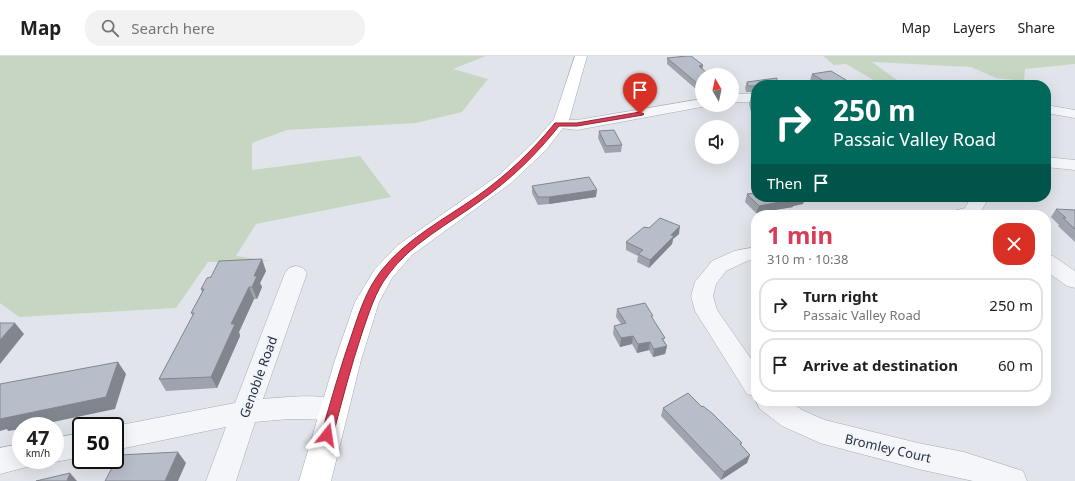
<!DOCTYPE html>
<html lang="en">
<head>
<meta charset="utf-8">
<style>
  body { margin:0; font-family:"Noto Sans",sans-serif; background:#f2f2f2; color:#202124; height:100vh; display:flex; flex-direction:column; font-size:15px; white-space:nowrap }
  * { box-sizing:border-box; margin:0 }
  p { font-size:13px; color:#757577 }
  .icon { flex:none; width:22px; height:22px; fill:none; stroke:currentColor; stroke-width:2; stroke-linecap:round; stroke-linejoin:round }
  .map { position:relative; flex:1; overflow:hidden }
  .panel { position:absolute; left:751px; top:154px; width:300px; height:196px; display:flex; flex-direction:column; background:#fff; border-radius:16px; box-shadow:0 4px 16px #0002 }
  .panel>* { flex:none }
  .guide { position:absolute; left:751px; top:24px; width:300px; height:122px; border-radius:16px; box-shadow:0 4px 16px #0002; background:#00695c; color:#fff; overflow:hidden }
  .needle { width:26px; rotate:351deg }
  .buttons { position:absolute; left:695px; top:12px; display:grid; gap:8px }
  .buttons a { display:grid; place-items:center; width:44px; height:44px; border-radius:50%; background:#fff; box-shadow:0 4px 16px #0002; font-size:20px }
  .speed { position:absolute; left:12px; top:361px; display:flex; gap:8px; font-size:20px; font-weight:700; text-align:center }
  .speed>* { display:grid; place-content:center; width:52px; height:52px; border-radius:50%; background:#fff; box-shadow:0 4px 16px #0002; line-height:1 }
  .speed small { font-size:10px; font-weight:400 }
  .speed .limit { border:2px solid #111; border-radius:6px; background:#fff; color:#111 }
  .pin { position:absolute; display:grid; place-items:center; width:34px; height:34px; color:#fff; margin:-41px -17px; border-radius:50% 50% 50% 0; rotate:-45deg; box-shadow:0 0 4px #0007 }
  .pin .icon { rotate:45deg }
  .me { position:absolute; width:44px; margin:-22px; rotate:15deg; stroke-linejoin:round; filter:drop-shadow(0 0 3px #0008) }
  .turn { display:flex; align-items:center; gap:14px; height:84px; padding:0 16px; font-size:18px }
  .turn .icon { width:52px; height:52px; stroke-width:2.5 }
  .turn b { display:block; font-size:28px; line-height:34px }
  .then { display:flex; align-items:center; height:38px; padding:0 16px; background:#0003; gap:8px; font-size:15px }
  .round { display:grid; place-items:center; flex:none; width:42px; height:42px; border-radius:16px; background:#f2f2f2 }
  .summary { display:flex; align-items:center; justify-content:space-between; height:68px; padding:0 16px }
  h1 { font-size:24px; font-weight:700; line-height:30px; color:#d93d55 }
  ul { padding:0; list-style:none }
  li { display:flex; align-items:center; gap:12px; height:54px; margin:0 8px 6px; padding:0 8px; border:2px solid #e0e0e0; border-radius:16px }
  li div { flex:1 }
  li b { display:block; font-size:15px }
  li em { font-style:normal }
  header { display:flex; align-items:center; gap:24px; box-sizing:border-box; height:56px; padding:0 20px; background:#fff; border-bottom:1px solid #e0e0e0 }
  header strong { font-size:19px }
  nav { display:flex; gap:22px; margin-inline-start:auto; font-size:14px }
  .search { width:280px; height:36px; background:#f2f2f2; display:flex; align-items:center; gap:10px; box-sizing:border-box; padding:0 14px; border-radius:16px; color:#757577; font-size:15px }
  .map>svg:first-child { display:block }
  .green { fill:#c7d6c2 }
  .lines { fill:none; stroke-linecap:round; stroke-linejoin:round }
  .minor-casing { stroke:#a6acb6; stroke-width:1 }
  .major-casing { stroke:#9fa9b8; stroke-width:1 }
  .minor { fill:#f4f6f9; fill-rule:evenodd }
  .major { fill:#fff; fill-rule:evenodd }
  .wall { fill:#9ea3ad }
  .shaded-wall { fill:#81858d }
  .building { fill:#b8bec9; stroke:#81858d }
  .route { fill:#d93d55; stroke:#8d2837 }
  .labels { text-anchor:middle; stroke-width:3; stroke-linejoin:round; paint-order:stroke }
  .near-street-label { font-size:13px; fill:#283244; stroke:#f1f4f8 }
</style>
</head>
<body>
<header>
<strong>Map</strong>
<div class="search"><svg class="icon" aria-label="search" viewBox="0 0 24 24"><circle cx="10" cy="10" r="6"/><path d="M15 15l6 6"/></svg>Search here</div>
<nav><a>Map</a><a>Layers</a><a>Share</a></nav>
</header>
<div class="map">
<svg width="1075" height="425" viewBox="0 0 1075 425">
  <rect width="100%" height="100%" fill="#e1e5eb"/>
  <!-- green -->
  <path class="green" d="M0,0H486L453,13L488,23L462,56L416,67L287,74L252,87V114L360,100L391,141L256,168L236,200L270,205L208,206L176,252L19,261L0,247Z
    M823,0H1075V8L1025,13L1024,25L996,22L971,11L872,6L904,29H882L846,8L834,9Z"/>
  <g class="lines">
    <defs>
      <path id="minor" d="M732,38H756V46H732Z
        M702,43V49H708L707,50L577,74L552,71L550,68L552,65L557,64H577Z
        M1046,49L1075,54V62L1046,57Z
        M1046,101L1075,104V114L1046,111Z
        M971,141H989L979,159H951L953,155L965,152Z
        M756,191V203L747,205L726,215L716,228L713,240L717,254L756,310V341L747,338L695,255L691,240L695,226L712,205L734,195Z
        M1046,198L1053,200L1075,215V232L1067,230L1046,215Z
        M296,210L303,212L307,217L263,343C287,341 320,337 343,345L347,353L343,361L334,364L289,363L255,366L236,425H206L226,371L115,394V370L235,347L285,217L289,212Z
        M756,345H789L802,354L825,364L918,387L964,396L1023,415L1027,425H973L918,413L820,387L782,370L760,353Z
        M81,377V401L55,406L48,404H55V382Z
        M21,388V404H34L31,410L0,418V392Z"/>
      <path id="major" d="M575,0H587L569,64L546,94L511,127L412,199L392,222L379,246L361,304L331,425H299L335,304L355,246L375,213L398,189L499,119L534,86L554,63Z"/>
    </defs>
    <!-- minor casing -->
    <use href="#minor" class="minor-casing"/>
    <!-- major casing -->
    <use href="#major" class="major-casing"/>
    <!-- minor -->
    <use href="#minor" class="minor"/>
    <!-- major -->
    <use href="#major" class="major"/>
  </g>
  <!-- wall -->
  <path class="wall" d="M667,2L702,13V33L697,34L667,8Z
    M812,18L851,27L850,29H818L810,24Z
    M747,26L756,29V36H746L745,32Z
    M751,41H756V60H752L749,48Z
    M599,75L622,89L621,96L605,97L598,82Z
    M532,130L596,141L549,148L538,149L532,137Z
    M747,138L803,148L793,150V151L756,157L745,146Z
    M1056,153L1075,154V186L1058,170L1059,169L1051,161Z
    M649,172L679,178L673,183L672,188L649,212L637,206L638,200L626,194V186Z
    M266,215L260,227L262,231L257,243H254L239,276L240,280L217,332L166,335L159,323L193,260L191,257L202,237L201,233L211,221Z
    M617,253L653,263L667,290L665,298L653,301L649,294L637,297L632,288L620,291L613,278L614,270L621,268L616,261Z
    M702,351L742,387L741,389L750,399L747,407L721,424L661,360L663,352Z"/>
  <!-- shaded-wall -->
  <path class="shaded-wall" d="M703,9L702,15L699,10Z
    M702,27V33L697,34L698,28Z
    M851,27L850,29H837Z
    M597,134L596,141L549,148V141Z
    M803,141H806L803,148L793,150V151L756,157L759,150Z
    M680,170L679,178L673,183L672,188L649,212L650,204L671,179Z
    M262,203L266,215L260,227L262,231L257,243L252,231L254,220Z
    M249,231L254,243L239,276L240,280L217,332L211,321L231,268Z
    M15,267L24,278L0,308V284Z
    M633,280L632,288L620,291L621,282Z
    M650,286L649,294L637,297L638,288Z
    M667,290L665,298L653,301L654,293Z
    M118,306L126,318L115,353L34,370H21V373L8,375L7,373L0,375V363Z
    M178,396L186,407L178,425H165Z
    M750,399L747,407L721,424L724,416Z
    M70,417L77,425H67Z"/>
  <!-- building -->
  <path class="building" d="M687,0H691L703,9L699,10L707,17L708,19H702V27L698,28L667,2Z
    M831,15L851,27L837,29H831L812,18Z
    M777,22L776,29H756V30H748L747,26Z
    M751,41H756V53H754Z
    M614,74L622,89L606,90L599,75Z
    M589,121L597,134L549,141H538L532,130Z
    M756,137V141H803L794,143H795L759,150L747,138Z
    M1056,153L1075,154V173L1063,162H1066Z
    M660,162L680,170L671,179L674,180L650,204L638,198L643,194L626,186L644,171L649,172Z
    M262,203L254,220H257L252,231H249L231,268H235L211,321L159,323L194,257H191L204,233H201L207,222L211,221L219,205Z
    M645,247L653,260H651L665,282L662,283L667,290L654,293L650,286L638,288L633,280L621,282L614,270L626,267L617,253Z
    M0,267H15L0,284Z
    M118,306L106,341L0,363V328Z
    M688,337L702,351L703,350L713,358L742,387L740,388L750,399L724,416L663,352Z
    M178,396L165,425H105L119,399Z
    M70,417L67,425H36Z"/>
  <!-- route -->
  <path class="route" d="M640,56L644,58L643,59L577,70H559C536,99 510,124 480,145C449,168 411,187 388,219C375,236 369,257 362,277C351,310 342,345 333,379L331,383L327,384L323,383L321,379C331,344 341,309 353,275C360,254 367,233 381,215C406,183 443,164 476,141C506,120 532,95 555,67H577Z"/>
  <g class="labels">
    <!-- near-street labels -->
    <g class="near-street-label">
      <text transform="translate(258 321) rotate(-70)" y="5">Genoble Road</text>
      <text transform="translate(888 392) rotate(13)" y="5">Bromley Court</text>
    </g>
  </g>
</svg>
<div class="buttons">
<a><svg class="needle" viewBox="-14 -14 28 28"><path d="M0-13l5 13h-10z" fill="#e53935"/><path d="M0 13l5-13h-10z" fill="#757577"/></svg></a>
<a><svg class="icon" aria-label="sound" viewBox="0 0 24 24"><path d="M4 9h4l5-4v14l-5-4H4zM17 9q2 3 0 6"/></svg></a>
</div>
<div class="speed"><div>47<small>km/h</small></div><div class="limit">50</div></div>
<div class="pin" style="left:640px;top:58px;background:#d93025"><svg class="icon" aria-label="arrive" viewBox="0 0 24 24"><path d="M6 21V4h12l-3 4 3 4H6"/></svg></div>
<svg class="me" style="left:327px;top:379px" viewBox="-20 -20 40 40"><path d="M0-17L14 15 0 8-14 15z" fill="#d93d55" stroke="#fff" stroke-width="4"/></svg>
<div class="guide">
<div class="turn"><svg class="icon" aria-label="right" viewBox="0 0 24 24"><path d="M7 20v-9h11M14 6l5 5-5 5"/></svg><div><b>250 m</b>Passaic Valley Road</div></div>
<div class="then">Then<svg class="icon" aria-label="arrive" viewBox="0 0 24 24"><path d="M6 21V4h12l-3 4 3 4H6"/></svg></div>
</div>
<section class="panel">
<div class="summary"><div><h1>1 min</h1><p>310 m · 10:38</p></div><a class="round" style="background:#d93025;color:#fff"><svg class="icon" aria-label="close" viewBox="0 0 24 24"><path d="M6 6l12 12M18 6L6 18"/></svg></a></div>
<ul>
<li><svg class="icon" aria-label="right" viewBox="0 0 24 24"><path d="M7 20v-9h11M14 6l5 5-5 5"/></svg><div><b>Turn right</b><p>Passaic Valley Road</p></div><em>250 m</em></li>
<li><svg class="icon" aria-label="arrive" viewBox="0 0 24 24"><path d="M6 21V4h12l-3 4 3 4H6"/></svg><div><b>Arrive at destination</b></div><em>60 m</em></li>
</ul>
</section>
</div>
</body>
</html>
